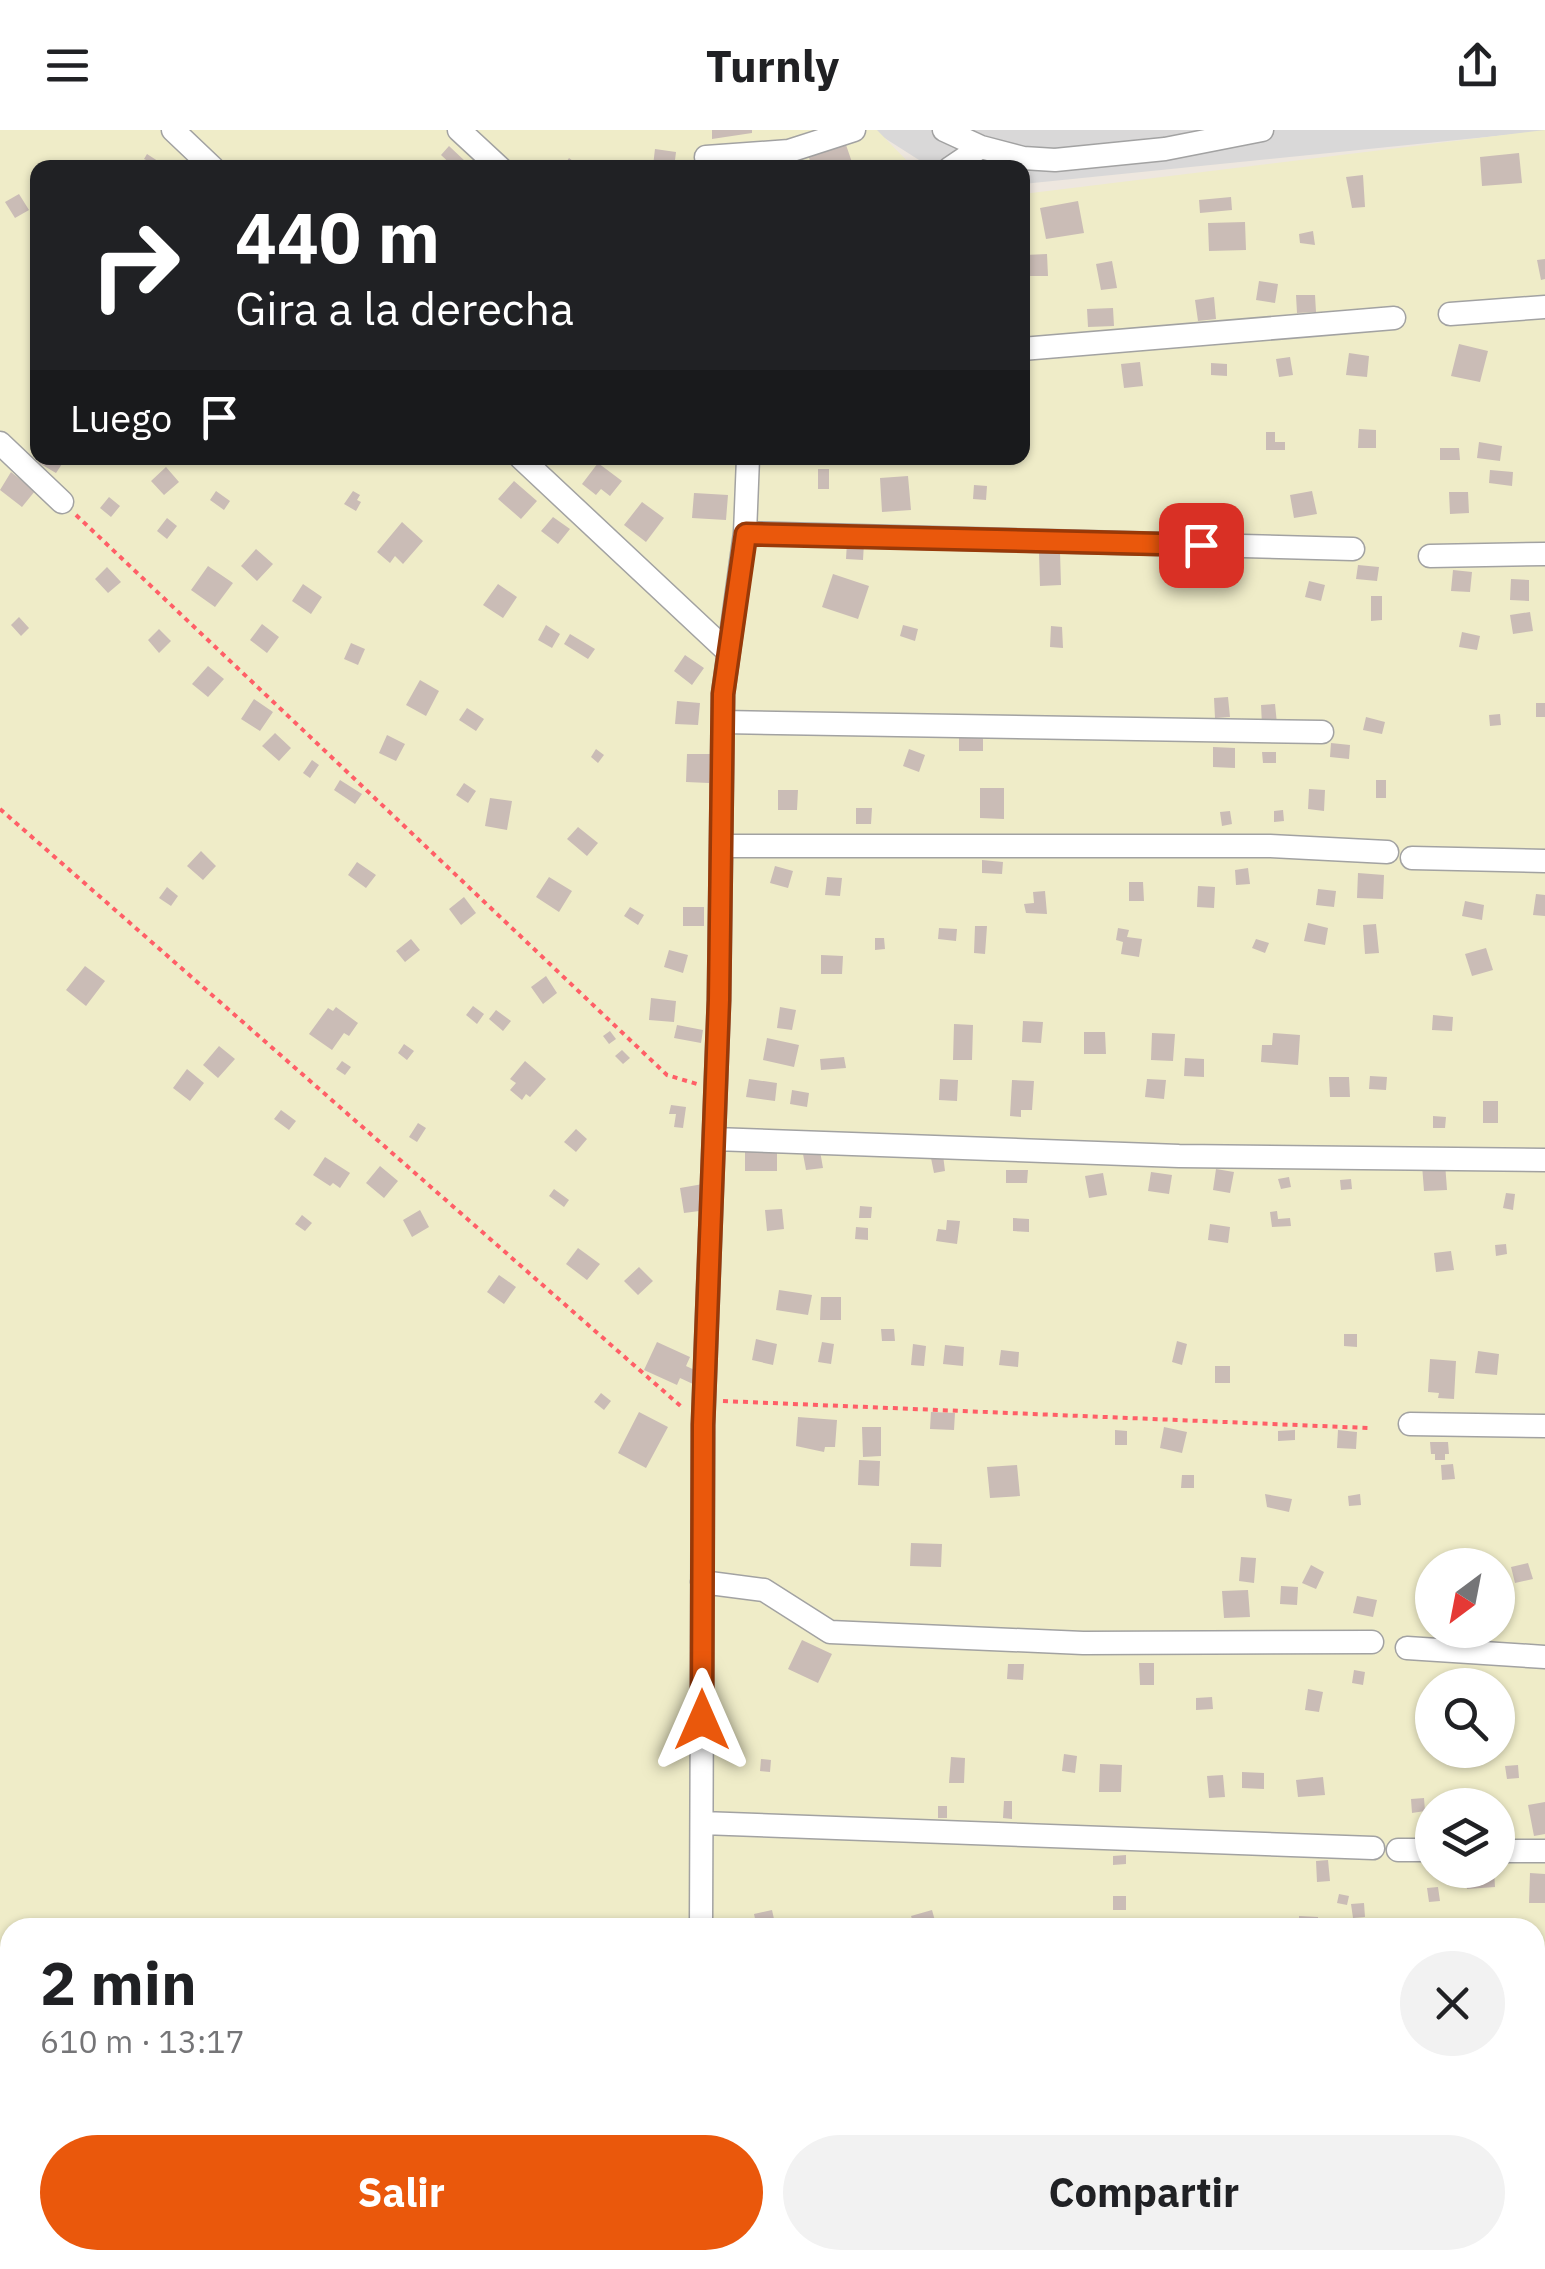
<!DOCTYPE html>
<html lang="es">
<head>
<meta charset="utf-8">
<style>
  body { margin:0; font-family:"IBM Plex Sans",sans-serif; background:#f2f2f2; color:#202124; height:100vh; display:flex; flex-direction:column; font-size:38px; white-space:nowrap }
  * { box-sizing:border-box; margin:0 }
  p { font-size:32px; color:#757577 }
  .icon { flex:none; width:55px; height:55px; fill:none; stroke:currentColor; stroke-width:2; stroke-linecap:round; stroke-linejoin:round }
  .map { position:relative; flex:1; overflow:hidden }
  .drawer { position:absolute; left:0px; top:1788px; width:1545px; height:352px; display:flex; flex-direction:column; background:#fff; border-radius:30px 30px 0 0; box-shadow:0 2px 8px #0004 }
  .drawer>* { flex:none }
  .top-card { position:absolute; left:30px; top:30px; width:1000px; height:305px; border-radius:20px; box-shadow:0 2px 8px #0004; background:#202124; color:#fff; overflow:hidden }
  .needle { width:65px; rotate:212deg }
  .buttons { position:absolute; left:1415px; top:1418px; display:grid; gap:20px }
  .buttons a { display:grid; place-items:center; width:100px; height:100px; border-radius:50%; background:#fff; box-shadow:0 2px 8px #0004; font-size:50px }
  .pin { position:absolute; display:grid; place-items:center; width:85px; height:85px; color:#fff; margin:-42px; border-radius:20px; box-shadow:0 5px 15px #0006 }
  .me { position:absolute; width:110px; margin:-55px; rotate:0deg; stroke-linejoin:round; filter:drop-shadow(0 0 8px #0008) }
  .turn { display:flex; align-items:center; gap:35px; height:210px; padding:0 40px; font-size:45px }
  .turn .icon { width:130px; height:130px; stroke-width:2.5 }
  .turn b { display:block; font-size:70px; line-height:85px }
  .then { display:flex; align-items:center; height:95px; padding:0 40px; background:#0003; gap:20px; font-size:38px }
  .round { display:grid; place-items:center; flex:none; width:105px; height:105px; border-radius:52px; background:#f2f2f2 }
  .head { display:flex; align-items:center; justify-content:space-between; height:170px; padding:0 40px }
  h1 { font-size:60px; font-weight:800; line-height:75px }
  .button { display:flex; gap:20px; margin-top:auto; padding:20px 40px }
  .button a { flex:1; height:115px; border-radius:60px; background:#ea580c; color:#fff; font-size:40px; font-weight:800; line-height:115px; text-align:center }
  .button a+a { background:#f2f2f2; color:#202124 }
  header { display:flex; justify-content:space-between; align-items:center; height:130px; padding:0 40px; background:#fff; font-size:45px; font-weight:800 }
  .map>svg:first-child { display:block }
  .residential { fill:#d9d8d8 }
  .farmland { fill:#efecc8; fill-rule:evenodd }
  .pitch { fill:#76e4a9 }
  .building { fill:#cabcb6 }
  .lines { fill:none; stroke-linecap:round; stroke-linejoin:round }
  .minor-casing { stroke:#a2a2a2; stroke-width:25 }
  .path { stroke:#ff5f67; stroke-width:4; stroke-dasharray:5 5; stroke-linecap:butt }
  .minor { stroke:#fff; stroke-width:22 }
  .route-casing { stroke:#983908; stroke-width:25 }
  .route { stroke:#ea580c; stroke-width:18 }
</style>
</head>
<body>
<header><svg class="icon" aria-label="menu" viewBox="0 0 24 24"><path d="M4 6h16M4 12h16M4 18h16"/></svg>Turnly<svg class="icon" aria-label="share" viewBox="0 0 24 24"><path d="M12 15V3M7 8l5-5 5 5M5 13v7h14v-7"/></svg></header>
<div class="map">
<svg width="1545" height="2139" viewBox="0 0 1545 2139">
  <rect width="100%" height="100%" fill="#eee7df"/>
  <!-- residential -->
  <path class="residential" d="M872,0H1545V1L1023,54L1022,38L930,37Z"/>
  <!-- farmland -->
  <path class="farmland" d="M0,0H877L913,37L38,38V328H1022L1023,64L1545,0V2139H0ZM1432,1435H1498V1500H1432ZM1432,1555H1498V1620H1432ZM1432,1675H1498V1740H1432ZM10,1798H1535V2130H10Z"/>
  <!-- pitch -->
  <path class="pitch" d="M1165,2130H1313L1312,2139H1164Z"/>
  <!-- building -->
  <path class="building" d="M712,0H752V3L712,9Z
    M845,12L854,38H812L808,24Z
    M449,16L466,32L461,38H455L441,25Z
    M655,19L676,22L674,38L653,36Z
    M1519,23L1522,53L1482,56L1480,27Z
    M147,24L164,35L163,38L144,29Z
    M569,28L582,38H562Z
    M806,31L807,38H780V35Z
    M1363,45L1365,77L1352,78L1346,47Z
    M19,64L29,80L15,88L5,72Z
    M1231,67L1232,80L1200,83L1199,70Z
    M1078,71L1084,103L1046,109L1040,78Z
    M1245,92L1246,120L1209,121L1208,93Z
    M1313,101L1315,115L1300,113L1299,104Z
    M1047,124L1048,146H1026L1025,125Z
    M1545,129V149L1541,150L1537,130Z
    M1112,131L1117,158L1101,160L1096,134Z
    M1259,151L1278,154L1275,173L1256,170Z
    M1296,165H1315L1316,182L1297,183Z
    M1214,167L1216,189L1198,191L1195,170Z
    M1113,178L1114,196L1088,197L1087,179Z
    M1459,214L1488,221L1480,252L1451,246Z
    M1349,223L1369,226L1367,247L1346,245Z
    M1290,227L1293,245L1279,247L1276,229Z
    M1140,232L1143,256L1124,258L1121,234Z
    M1211,233L1227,234V246L1211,245Z
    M1359,299L1376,300V318H1358Z
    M1266,302H1275V312H1285V320H1266Z
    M1479,312L1502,316L1500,331L1477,328Z
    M1440,318H1459L1460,330H1440Z
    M43,328H66L56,343L39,333Z
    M598,333L622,351L610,366L601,359L596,365L582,354Z
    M166,337L179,352L164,365L151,351Z
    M818,339H829V359H818Z
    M1490,340L1513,342L1512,356L1489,353Z
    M11,342L35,361L22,377L0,360Z
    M908,346L911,380L882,382L880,348Z
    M514,351L537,371L521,389L498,369Z
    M974,355L987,356L986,370L973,369Z
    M216,361L230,371L224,380L210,370Z
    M353,361L360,365L357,370L361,372L356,381L344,374Z
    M1312,361L1317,384L1294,388L1290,365Z
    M1449,362H1468L1469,383L1450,384Z
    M694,363L728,365L726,390L692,388Z
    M109,367L120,376L111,387L100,378Z
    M642,372L664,388L646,412L624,395Z
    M553,387L570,399L558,414L541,401Z
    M167,388L177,396L167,409L157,401Z
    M402,392L423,411L403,434L395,426L390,433L377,422Z
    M847,412L864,413L863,430L846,429Z
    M256,419L273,434L257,451L241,436Z
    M1039,422H1060L1061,455L1040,456Z
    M1358,435L1379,437L1377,451L1356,449Z
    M208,436L233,453L215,477L191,460Z
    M107,437L121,452L108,463L95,449Z
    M1453,440L1472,442L1470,462L1451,461Z
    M833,444L869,456L858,489L822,477Z
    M1511,449L1529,450V471L1510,470Z
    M1309,451L1325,455L1321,471L1305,467Z
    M303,454L322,467L311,484L292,471Z
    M498,454L517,467L503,488L483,475Z
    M1371,466H1382V490L1371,491Z
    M1530,482L1533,501L1513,504L1510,485Z
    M19,487L29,498L21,506L11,495Z
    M262,494L279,507L267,523L250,510Z
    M546,495L560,504L552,518L538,510Z
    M903,495L918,499L915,511L900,506Z
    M1051,496L1062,497L1063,518L1050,517Z
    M159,499L171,511L159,523L148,510Z
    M1462,502L1480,506L1477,520L1459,517Z
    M570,504L595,519L588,529L564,514Z
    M351,513L365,519L358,535L344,529Z
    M685,525L704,538L692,555L674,541Z
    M208,536L224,549L208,567L192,554Z
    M420,550L439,561L426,586L406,575Z
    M1228,567L1230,587L1215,588L1214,568Z
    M254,569L273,582L260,601L241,589Z
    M677,571L700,573L698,595L675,594Z
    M1536,573H1545V587H1536Z
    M1275,574L1277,594L1262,595L1261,575Z
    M467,578L484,589L476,601L459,590Z
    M1500,584L1501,595L1490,596L1489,585Z
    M1366,587L1385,592L1382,604L1363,600Z
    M959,597H983V621H959Z
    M275,603L291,618L279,631L262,616Z
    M387,605L405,614L396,631L379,623Z
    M1331,613L1350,615L1349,629L1330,627Z
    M1213,617L1235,618V638L1213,637Z
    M596,619L604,625L598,633L591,627Z
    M909,619L925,625L919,642L903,636Z
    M1262,622H1276V633H1263Z
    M687,624H710L709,653L686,652Z
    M312,630L319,635L310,648L303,643Z
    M340,650L362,664L355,674L334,660Z
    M1376,650H1386V668H1376Z
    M464,653L476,661L468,673L456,665Z
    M980,658H1004V689L980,688Z
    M1309,659L1325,660L1324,681L1308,679Z
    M778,660H798L797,680H778Z
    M490,668L512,671L507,700L485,696Z
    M856,678H872L871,694H856Z
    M1283,680L1284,691L1274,692V681Z
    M1230,681L1232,694L1222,696L1220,682Z
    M578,697L598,713L587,726L567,709Z
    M201,721L216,736L203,750L187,736Z
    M982,730L1003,732L1002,744L982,743Z
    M357,732L376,745L366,758L348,745Z
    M775,736L793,741L788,758L770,753Z
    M1248,738L1250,754L1236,755L1235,740Z
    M1358,743L1384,745L1383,769L1357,768Z
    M549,747L572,761L559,782L536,767Z
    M827,747L842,748L840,766L825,765Z
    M1129,752H1143L1144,771H1129Z
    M1198,756L1215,757L1214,778L1197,777Z
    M167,757L178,766L171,776L159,768Z
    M1318,759L1336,761L1334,777L1316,775Z
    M1045,761L1047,784L1026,783L1024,774L1034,773L1033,762Z
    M1536,764L1545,765V786L1533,785Z
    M464,767L476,783L461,795L449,779Z
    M1465,771L1484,775L1482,790L1462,786Z
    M630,777L644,785L638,795L624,786Z
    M683,777H704V796H683Z
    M1308,793L1328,798L1325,815L1304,811Z
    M1376,794L1379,823L1365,824L1363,795Z
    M975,796H987L985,824L974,823Z
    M939,798L957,799L956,811L938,809Z
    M1118,798L1129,800L1127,807L1142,809L1139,827L1121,824L1123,812L1116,810Z
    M875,808H884L885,819L875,820Z
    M411,809L420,820L405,832L396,821Z
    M1256,809L1269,813L1265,823L1252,818Z
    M1486,818L1493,840L1472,846L1465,824Z
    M669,820L688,825L683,843L664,837Z
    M821,825L843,826L842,844H821Z
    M85,836L105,851L86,876L66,860Z
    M546,846L557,863L543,874L531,857Z
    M651,868L676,871L674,892L649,890Z
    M473,876L484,884L477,894L466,885Z
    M336,877L358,893L349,906L344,903L332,920L309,904L328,878L333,881Z
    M780,877L796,880L792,900L777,898Z
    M496,880L511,891L503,901L489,889Z
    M1433,885L1453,887L1452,901L1432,900Z
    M1023,891L1043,892L1041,913L1022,912Z
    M954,894L973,895L972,930H953Z
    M677,895L703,900L701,913L674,908Z
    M610,901L616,909L609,914L603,906Z
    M1084,902H1105L1106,924H1084Z
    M1152,903L1175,904L1173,931L1151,930Z
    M1273,903L1300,905L1298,935L1261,932L1262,915H1272Z
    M767,908L799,915L794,937L763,930Z
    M404,914L414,921L407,930L398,923Z
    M219,916L235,929L218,948L203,935Z
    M622,920L630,928L623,934L615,926Z
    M844,927L846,938L821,940L820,929Z
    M1185,928L1204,929V947L1184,946Z
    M342,931L351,937L345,945L336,939Z
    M525,931L546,949L530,967L526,964L522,970L510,960L516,953L510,949Z
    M187,939L204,953L190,971L173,958Z
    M1370,946L1387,947L1386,960L1369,959Z
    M1329,947H1349L1350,967H1330Z
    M749,949L777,953L775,971L746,967Z
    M940,949L958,950L957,971L939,970Z
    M1147,949L1166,950L1164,969L1145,967Z
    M1012,950L1034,951L1032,980H1021V987L1010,986Z
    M792,960L809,963L807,977L790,974Z
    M1483,971H1498V993H1483Z
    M671,975L686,977L683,998L674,997L676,984H669Z
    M281,980L296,991L289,1000L274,989Z
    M1433,986L1446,987L1445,998H1433Z
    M418,993L426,998L417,1012L409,1007Z
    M576,999L587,1009L576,1022L564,1012Z
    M745,1020H777V1041H745Z
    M820,1021L823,1038L806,1040L803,1024Z
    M943,1025L945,1041L934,1043L931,1028Z
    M325,1027L350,1043L340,1058L333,1053L330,1056L313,1045Z
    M1445,1033L1447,1060L1424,1061L1422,1035Z
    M380,1036L398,1051L384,1068L366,1053Z
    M1216,1039L1234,1042L1230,1063L1213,1060Z
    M1006,1040H1028L1027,1053H1006Z
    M1151,1042L1172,1045L1169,1064L1148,1061Z
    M1103,1043L1107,1065L1089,1068L1085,1046Z
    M1289,1047L1291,1057L1281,1059L1278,1049Z
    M1351,1049L1352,1059L1341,1060L1340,1050Z
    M703,1054L707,1080L684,1083L680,1058Z
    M554,1059L569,1070L564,1077L549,1066Z
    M1506,1063L1515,1064L1513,1080L1503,1078Z
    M860,1076L872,1077L871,1088H859Z
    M782,1079L784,1099L767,1101L765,1080Z
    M420,1080L429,1097L412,1107L403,1090Z
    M1277,1081L1278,1089L1290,1088L1291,1096L1272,1097L1270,1082Z
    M302,1085L312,1093L305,1101L295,1094Z
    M1013,1088L1029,1089V1102L1013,1101Z
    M947,1090L960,1091L957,1114L936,1111L938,1099L946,1100Z
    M1210,1094L1230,1097L1228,1113L1208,1110Z
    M856,1097L868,1098V1110L855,1109Z
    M1506,1114L1507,1124L1496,1126L1495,1115Z
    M578,1118L600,1134L587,1150L566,1134Z
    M1451,1121L1454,1140L1436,1142L1434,1123Z
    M639,1137L653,1151L638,1165L624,1151Z
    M499,1145L516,1157L504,1174L487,1162Z
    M779,1160L812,1165L808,1185L776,1180Z
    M821,1167H841V1190H820Z
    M881,1199H894L895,1211H882Z
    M1344,1204H1357V1217L1344,1216Z
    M756,1209L777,1214L773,1235L752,1230Z
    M1177,1211L1187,1214L1182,1235L1172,1232Z
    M657,1212L690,1227L686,1236L699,1242L693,1254L680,1248L677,1255L644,1240Z
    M822,1212L834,1214L831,1234L818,1232Z
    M913,1214L926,1216L924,1236L911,1235Z
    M945,1215L964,1217L963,1236L943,1234Z
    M1001,1220L1019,1222L1018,1237L999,1235Z
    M1478,1221L1499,1224L1497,1245L1475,1243Z
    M1430,1229L1456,1231L1454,1269L1438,1268L1439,1263L1428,1262Z
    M1215,1236H1230V1253H1215Z
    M601,1263L611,1271L604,1280L594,1272Z
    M639,1282L668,1297L646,1338L618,1323Z
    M931,1282L955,1283L954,1300L930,1299Z
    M798,1287L837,1290L835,1317H825L824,1322L796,1316Z
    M862,1297H881V1326L863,1327Z
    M1164,1297L1187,1302L1182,1323L1160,1318Z
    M1115,1300L1127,1301V1315H1115Z
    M1295,1300V1310L1278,1311V1301Z
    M1338,1300L1357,1302L1356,1319L1337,1318Z
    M1430,1312H1448L1449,1324H1445V1330H1435V1324H1431Z
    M859,1330L880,1331L879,1356L858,1355Z
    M1453,1334L1455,1349L1442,1350L1441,1335Z
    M1017,1335L1020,1366L990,1368L987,1337Z
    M1182,1345H1194V1358H1181Z
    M1265,1364L1292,1369L1289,1382L1267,1377Z
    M1360,1364L1361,1375L1349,1376L1348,1366Z
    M911,1413L942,1414L941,1437L910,1436Z
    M1241,1427L1256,1428L1254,1453L1239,1451Z
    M1528,1433L1533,1449L1515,1453L1511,1437Z
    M1311,1435L1324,1442L1316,1459L1302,1453Z
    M1281,1456L1298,1457L1297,1475L1280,1474Z
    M1248,1460L1250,1487L1224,1488L1222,1461Z
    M1357,1466L1377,1470L1373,1487L1353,1483Z
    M802,1510L832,1524L818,1553L788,1539Z
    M1139,1533H1154V1555H1140Z
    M1008,1534H1024L1023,1550L1007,1549Z
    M1354,1540L1365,1542L1363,1555L1352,1553Z
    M1308,1559L1323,1562L1319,1582L1305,1580Z
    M1212,1567L1213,1579L1196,1580V1568Z
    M1064,1624L1077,1626L1075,1643L1062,1641Z
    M951,1627L965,1628L964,1653H949Z
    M761,1629L771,1630L770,1642L760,1641Z
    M1100,1634L1122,1635L1121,1662H1099Z
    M1518,1635L1519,1648L1507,1649L1505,1636Z
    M1242,1642L1264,1643V1659L1242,1658Z
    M1223,1645L1225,1667L1209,1668L1207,1646Z
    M1323,1647L1325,1665L1298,1667L1296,1650Z
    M1424,1668L1425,1681L1412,1683L1411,1669Z
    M1004,1671H1012V1689L1003,1688Z
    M1545,1672V1704L1534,1706L1528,1675Z
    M938,1676H947V1688H938Z
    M1126,1725V1734L1113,1735V1726Z
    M1328,1730L1330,1751L1317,1752L1316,1731Z
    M1466,1740H1494L1495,1757L1467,1759Z
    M1530,1743L1545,1744V1773H1529Z
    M1438,1757L1440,1771L1429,1772L1427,1758Z
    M1339,1764L1349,1766L1347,1775L1337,1773Z
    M1113,1766H1126V1780H1113Z
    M1364,1773L1365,1787L1353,1788L1351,1774Z
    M772,1780L776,1798H757L754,1784Z
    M932,1780L937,1798H915L911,1786Z
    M1299,1786L1318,1787V1798H1299Z
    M1540,2080H1545V2107H1537Z
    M1427,2130H1438L1439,2139H1428Z
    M1479,2130H1497L1495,2139H1478Z"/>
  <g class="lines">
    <defs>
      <path id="minor" d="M173,0L213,38
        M459,0L500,38
        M944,0L981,17L1023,28L1055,30L1165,19L1262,0
        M706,27L789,21L854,0
        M950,38L981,17
        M1450,184L1545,177
        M1022,219L1394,188
        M0,313L62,372
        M521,328L727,521
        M745,403L1353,419
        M1430,426L1545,424
        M723,592L1322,602
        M721,716H1270L1387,722
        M1412,728L1545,731
        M714,1009L1179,1026L1545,1030
        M1410,1294L1545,1296
        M702,1452L764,1460L830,1502L1083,1513L1372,1512
        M1407,1518L1545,1527
        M702,1693L1373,1718
        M1398,1720H1432
        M1498,1721H1545
        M701,1798L703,1295L719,870L723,564L745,403L748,328
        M1535,2047H1545
        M701,2139V2130"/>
    </defs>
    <!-- minor casing -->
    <use href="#minor" class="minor-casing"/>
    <!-- path -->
    <path class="path" d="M76,385L667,945L697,954
      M0,679L684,1279
      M723,1271L1368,1298"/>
    <!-- minor -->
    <use href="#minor" class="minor"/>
  </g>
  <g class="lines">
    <defs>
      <path id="route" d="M702,1590L703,1295L719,870L723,564L746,404L1201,415"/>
    </defs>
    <!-- route casing -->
    <use href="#route" class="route-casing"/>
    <!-- route -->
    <use href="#route" class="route"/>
  </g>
</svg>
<div class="buttons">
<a><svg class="needle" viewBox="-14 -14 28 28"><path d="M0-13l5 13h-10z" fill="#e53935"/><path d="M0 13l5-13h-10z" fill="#757577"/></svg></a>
<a><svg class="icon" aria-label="search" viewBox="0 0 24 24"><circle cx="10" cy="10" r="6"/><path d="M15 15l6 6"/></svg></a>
<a><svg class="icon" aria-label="layers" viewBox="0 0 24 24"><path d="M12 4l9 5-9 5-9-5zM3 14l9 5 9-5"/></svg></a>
</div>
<div class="pin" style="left:1201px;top:415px;background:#d93025"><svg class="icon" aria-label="arrive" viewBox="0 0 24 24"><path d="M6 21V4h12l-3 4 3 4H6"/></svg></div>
<svg class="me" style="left:702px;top:1590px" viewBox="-20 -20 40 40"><path d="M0-17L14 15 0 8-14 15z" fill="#ea580c" stroke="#fff" stroke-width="4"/></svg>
<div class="top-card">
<div class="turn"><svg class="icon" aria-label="right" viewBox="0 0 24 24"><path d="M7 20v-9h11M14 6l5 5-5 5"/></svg><div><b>440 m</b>Gira a la derecha</div></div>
<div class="then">Luego<svg class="icon" aria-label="arrive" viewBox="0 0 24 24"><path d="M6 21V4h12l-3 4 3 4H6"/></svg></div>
</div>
<section class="drawer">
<div class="head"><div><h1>2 min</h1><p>610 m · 13:17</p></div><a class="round"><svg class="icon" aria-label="close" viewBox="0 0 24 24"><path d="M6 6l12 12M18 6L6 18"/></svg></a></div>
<div class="button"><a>Salir</a><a>Compartir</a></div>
</section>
</div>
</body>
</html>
